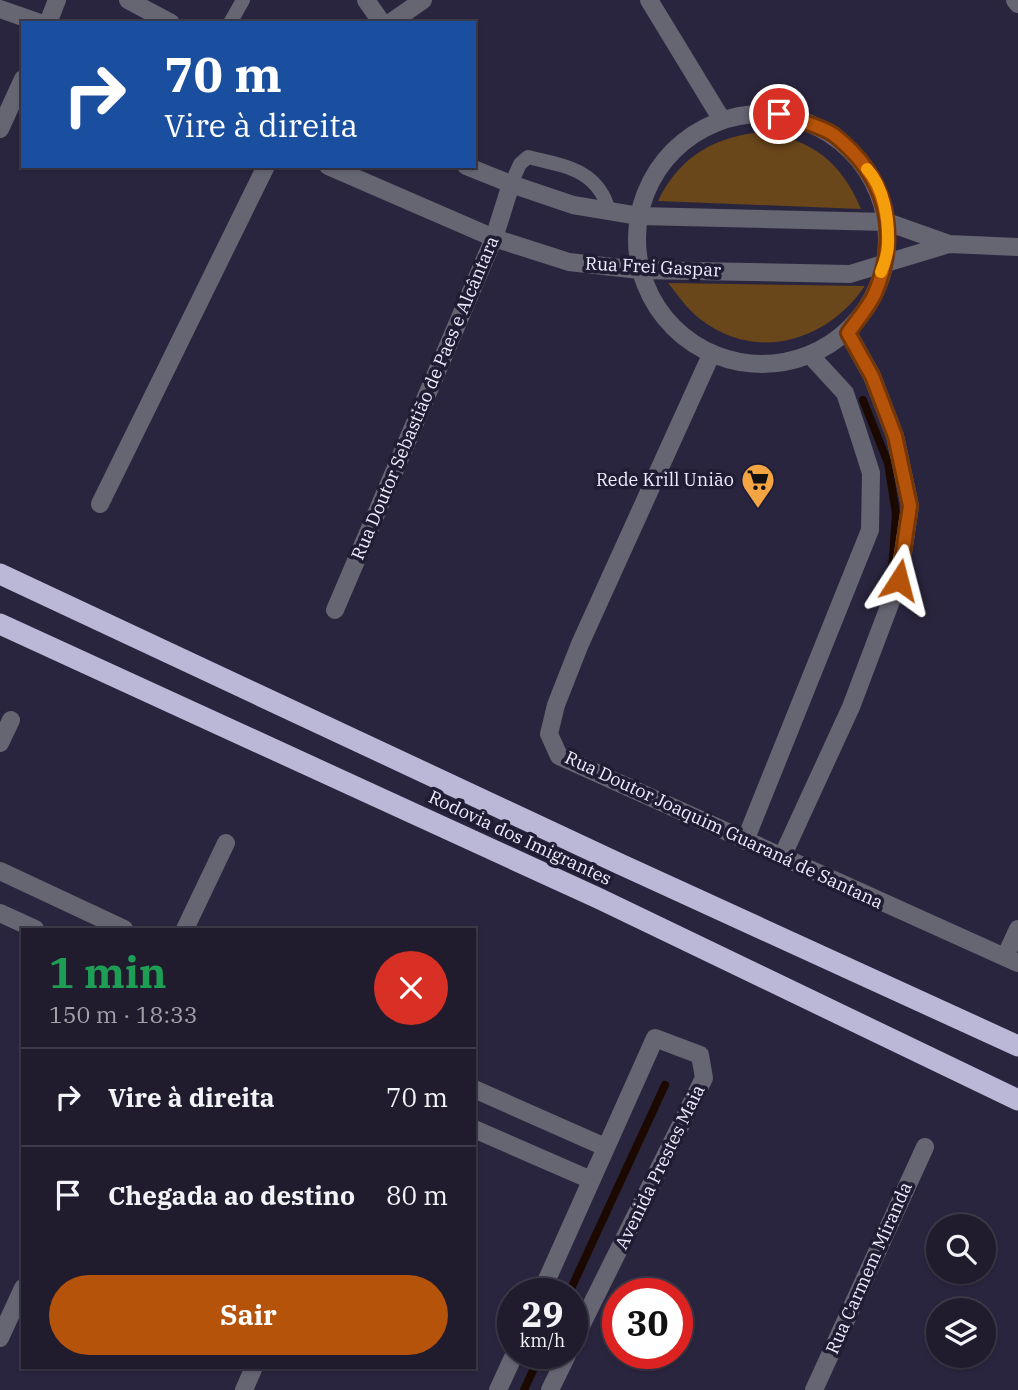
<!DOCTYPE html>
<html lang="pt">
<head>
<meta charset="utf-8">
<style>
  body { margin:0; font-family:"IBM Plex Serif",serif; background:#282536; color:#f1f3f6; height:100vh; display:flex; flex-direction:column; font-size:26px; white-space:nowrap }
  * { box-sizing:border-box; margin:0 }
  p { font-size:23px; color:#a2a1aa }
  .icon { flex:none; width:38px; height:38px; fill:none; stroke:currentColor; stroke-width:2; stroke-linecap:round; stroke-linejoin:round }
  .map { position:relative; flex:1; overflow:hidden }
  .details { position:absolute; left:21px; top:928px; width:455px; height:441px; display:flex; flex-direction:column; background:#201c2e; border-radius:0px; box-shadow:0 2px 5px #0004,0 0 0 2px #3d3a4a }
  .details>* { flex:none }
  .hud { position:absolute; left:21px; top:21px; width:455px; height:147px; border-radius:0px; box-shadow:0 2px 5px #0004,0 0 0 2px #3d3a4a; background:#1a4fa0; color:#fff; overflow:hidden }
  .fabs { position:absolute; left:926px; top:1214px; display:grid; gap:14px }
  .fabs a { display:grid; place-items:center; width:70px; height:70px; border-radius:50%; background:#201c2e; box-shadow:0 2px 5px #0004,0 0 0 2px #3d3a4a; font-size:35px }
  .speed { position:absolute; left:497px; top:1278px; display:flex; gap:14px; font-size:35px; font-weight:700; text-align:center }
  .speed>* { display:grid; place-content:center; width:91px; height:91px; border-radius:50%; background:#201c2e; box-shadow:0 2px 5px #0004,0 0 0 2px #3d3a4a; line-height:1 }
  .speed small { font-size:18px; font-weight:400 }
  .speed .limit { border:10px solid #d22; background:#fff; color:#111 }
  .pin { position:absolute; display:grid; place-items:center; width:60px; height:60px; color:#fff; margin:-30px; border:4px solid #fff; border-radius:50%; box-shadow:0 2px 7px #0007 }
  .me { position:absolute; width:77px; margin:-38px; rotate:9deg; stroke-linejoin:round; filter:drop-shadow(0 0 5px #0008) }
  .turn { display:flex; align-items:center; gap:24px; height:147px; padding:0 28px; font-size:32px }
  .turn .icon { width:91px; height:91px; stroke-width:2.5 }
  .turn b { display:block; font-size:49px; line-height:60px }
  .round { display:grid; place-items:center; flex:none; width:74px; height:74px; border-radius:37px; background:#282536 }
  .head { display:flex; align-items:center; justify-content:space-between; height:119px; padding:0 28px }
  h1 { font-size:42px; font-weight:700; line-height:52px; color:#1e9e55 }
  .primary-button { display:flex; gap:14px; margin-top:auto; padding:14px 28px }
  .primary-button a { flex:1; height:80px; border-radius:42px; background:#b45309; color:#fff; font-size:28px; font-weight:700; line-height:80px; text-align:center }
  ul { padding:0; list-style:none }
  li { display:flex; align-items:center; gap:21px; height:98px; padding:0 28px; border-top:2px solid #3d3a4a }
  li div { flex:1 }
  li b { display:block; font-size:26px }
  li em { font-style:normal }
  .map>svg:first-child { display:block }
  .green { fill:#6a461b }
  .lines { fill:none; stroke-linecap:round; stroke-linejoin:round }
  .stream { stroke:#1b0900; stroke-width:8 }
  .service { stroke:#666572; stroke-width:14 }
  .minor { stroke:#666572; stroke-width:18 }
  .tertiary { stroke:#666572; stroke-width:18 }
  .motorway { stroke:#bbb7d7; stroke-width:21 }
  .route-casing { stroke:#753606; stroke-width:18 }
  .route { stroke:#b45309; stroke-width:12 }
  .slow { stroke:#f59e0b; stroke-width:12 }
  .labels { text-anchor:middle; stroke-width:7; stroke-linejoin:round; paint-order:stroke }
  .street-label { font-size:18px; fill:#eeecfd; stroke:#201c34 }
  .poi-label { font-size:18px; fill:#eeecfd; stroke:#201c34; text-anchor:end }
</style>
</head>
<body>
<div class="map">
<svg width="1018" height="1390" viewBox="0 0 1018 1390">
  <rect width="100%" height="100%" fill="#2a253e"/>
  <!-- green -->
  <path class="green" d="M754,133C807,135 841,160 861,209L658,201C678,160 709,139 754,133Z
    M668,283L865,286C827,341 757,363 700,319C687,309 678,295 668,283Z"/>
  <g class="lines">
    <!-- stream -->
    <path class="stream" d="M863,400L888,463L896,514L892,570
      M569,1293L665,1085
      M524,1390L541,1353"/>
    <!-- service -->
    <path class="service" d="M230,23L243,0
      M511,184L520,164L528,157C564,166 598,169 609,211"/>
    <!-- minor -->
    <path class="minor" d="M366,0L382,23
      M649,0L722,120
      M1015,0L1018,4
      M390,23L423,0
      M637 239a125 125 0 1 1 250 0a125 125 0 1 1-250 0Z
      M711,355L580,644L556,705L549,734L559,756L1018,963
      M100,504L266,166
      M335,610L494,238L511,184
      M0,743L11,720
      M745,841L870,530L871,473L856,426L845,393L811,356
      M782,857L851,707L899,580L910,506L895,436L872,376L848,333
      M0,871L124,929
      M0,913L35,929
      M185,929L226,843
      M1005,957L1018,929
      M474,1089L605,1147
      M474,1129L591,1180
      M541,1293L655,1038L700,1055L704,1078L572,1344
      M0,1338L23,1288
      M244,1390L254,1367
      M498,1390L515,1353
      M550,1390L568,1353
      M814,1390L925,1147"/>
    <!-- tertiary -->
    <path class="tertiary" d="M128,0L171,23
      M0,9L40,23
      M48,23L57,0
      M0,129L23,79
      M328,166L494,238L569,262L639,270L850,274L949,244
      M466,166L511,184L573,205L639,216L887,222L949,244L1018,247"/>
    <!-- motorway -->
    <path class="motorway" d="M0,574L620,864L1018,1046
      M0,624L600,899L1018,1100"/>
  </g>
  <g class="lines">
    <defs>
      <path id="route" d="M779,114C794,119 822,126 834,135C886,176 901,232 875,293C869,307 857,320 848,333L872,376L895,436L910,506L899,580"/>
    </defs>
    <!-- route casing -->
    <use href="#route" class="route-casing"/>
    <!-- route -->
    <use href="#route" class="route"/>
    <!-- slow -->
    <path class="slow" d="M867,169C884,187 889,220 888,245C888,254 884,264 881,272"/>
  </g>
  <!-- icons -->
  <defs>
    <symbol id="supermarket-pin" viewBox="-11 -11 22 30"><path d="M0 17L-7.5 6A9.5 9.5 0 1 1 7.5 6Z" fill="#f3a443" stroke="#201c34"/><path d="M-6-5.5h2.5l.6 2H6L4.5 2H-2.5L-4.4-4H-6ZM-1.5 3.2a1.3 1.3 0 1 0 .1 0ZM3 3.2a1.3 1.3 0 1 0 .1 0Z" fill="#111"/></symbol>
  </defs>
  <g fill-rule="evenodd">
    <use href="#supermarket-pin" x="739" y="461" width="38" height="52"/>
  </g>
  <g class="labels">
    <!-- street labels -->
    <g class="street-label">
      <text transform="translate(653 267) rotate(3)" y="6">Rua Frei Gaspar</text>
      <text transform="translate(425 398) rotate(-67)" y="6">Rua Doutor Sebastião de Paes e Alcântara</text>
      <text transform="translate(724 830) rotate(25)" y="6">Rua Doutor Joaquim Guaraná de Santana</text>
      <text transform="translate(520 838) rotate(25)" y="6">Rodovia dos Imigrantes</text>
      <text transform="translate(660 1167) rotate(-64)" y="6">Avenida Prestes Maia</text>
      <text transform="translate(869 1268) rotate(-66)" y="6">Rua Carmem Miranda</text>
    </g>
    <!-- poi labels -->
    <g class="poi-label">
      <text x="734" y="486">Rede Krill União</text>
    </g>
  </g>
</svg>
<div class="fabs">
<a><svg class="icon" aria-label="search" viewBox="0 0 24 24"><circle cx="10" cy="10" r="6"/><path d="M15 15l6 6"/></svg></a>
<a><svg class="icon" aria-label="layers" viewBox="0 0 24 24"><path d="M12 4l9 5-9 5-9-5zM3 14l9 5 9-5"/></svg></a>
</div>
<div class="speed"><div>29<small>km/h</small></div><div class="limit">30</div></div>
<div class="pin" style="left:779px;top:114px;background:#d93025"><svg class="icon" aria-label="arrive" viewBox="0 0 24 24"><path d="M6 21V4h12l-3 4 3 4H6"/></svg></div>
<svg class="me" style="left:899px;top:580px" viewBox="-20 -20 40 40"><path d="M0-17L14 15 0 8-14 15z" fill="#b45309" stroke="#fff" stroke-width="4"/></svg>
<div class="hud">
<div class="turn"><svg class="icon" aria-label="right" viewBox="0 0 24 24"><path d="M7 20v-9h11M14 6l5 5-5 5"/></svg><div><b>70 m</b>Vire à direita</div></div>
</div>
<section class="details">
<div class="head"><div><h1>1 min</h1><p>150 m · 18:33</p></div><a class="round" style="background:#d93025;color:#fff"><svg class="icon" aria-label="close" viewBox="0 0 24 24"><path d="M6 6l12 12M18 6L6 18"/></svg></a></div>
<ul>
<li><svg class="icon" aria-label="right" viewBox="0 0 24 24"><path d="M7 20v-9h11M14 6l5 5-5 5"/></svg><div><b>Vire à direita</b></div><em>70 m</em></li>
<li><svg class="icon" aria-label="arrive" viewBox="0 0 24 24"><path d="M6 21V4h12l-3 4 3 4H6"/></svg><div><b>Chegada ao destino</b></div><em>80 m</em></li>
</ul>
<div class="primary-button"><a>Sair</a></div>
</section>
</div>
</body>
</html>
